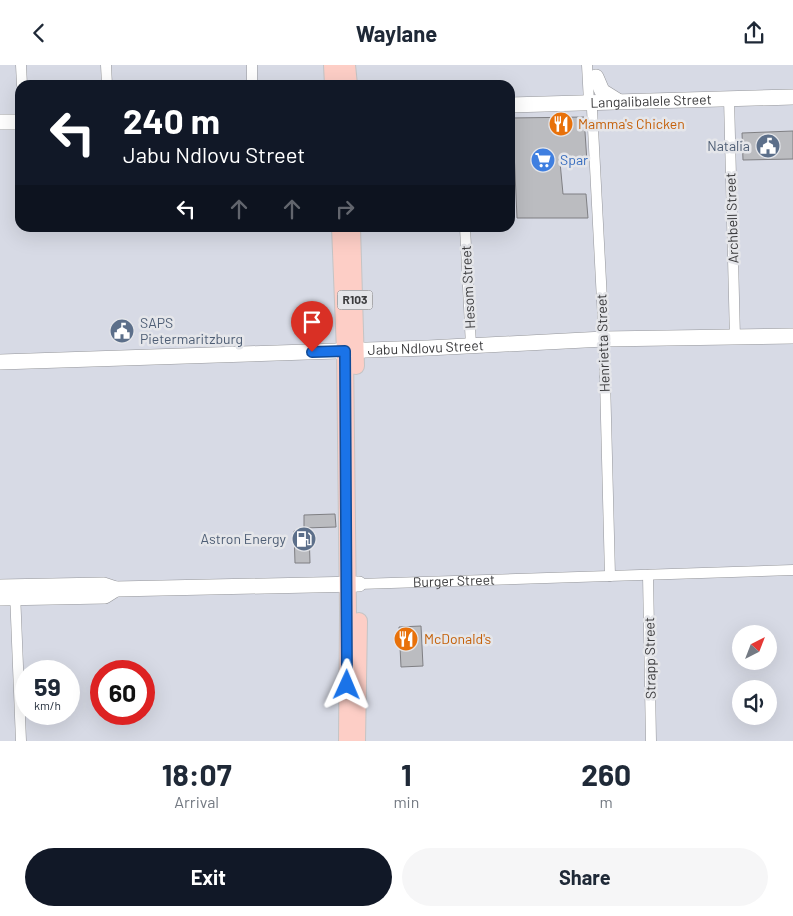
<!DOCTYPE html>
<html lang="en">
<head>
<meta charset="utf-8">
<style>
  body { margin:0; font-family:Barlow,sans-serif; background:#f6f6f7; color:#1f2937; height:100vh; display:flex; flex-direction:column; font-size:19px; white-space:nowrap }
  * { box-sizing:border-box; margin:0 }
  p { font-size:16px; color:#747a83 }
  .icon { flex:none; width:28px; height:28px; fill:none; stroke:currentColor; stroke-width:2; stroke-linecap:round; stroke-linejoin:round }
  .map { position:relative; height:676px; overflow:hidden }
  .details { display:flex; flex-direction:column; background:#fff; flex:1 }
  .details>* { flex:none }
  .top-card { position:absolute; left:15px; top:15px; width:500px; height:152px; border-radius:15px; box-shadow:0 5px 20px #0002; background:#111827; color:#fff; overflow:hidden }
  .needle { width:32px; rotate:42deg }
  .tools { position:absolute; left:732px; top:560px; display:grid; gap:10px }
  .tools a { display:grid; place-items:center; width:45px; height:45px; border-radius:50%; background:#fff; box-shadow:0 5px 20px #0002; font-size:25px }
  .speed { position:absolute; left:15px; top:595px; display:flex; gap:10px; font-size:25px; font-weight:700; text-align:center }
  .speed>* { display:grid; place-content:center; width:65px; height:65px; border-radius:50%; background:#fff; box-shadow:0 5px 20px #0002; line-height:1 }
  .speed small { font-size:12px; font-weight:400 }
  .speed .limit { border:8px solid #d22; background:#fff; color:#111 }
  .pin { position:absolute; display:grid; place-items:center; width:42px; height:42px; color:#fff; margin:-51px -21px; border-radius:50% 50% 50% 0; rotate:-45deg; box-shadow:0 0 5px #0007 }
  .pin .icon { rotate:45deg }
  .me { position:absolute; width:55px; margin:-28px; rotate:1deg; stroke-linejoin:round; filter:drop-shadow(0 0 4px #0008) }
  .turn { display:flex; align-items:center; gap:18px; height:105px; padding:0 25px; font-size:22px }
  .turn .icon { width:65px; height:65px; stroke-width:2.5 }
  .turn b { display:block; font-size:35px; line-height:42px }
  .lanes { display:flex; align-items:center; height:48px; padding:0 25px; background:#0003; justify-content:center; gap:25px; direction:ltr }
  .lanes .off { opacity:.35 }
  .eta { display:flex; justify-content:space-evenly; align-items:center; height:85px; text-align:center }
  .eta b { font-size:30px; font-weight:700; line-height:35px }
  .button { display:flex; gap:10px; margin-top:auto; padding:10px 25px }
  .button a { flex:1; height:58px; border-radius:30px; background:#111827; color:#fff; font-size:20px; font-weight:700; line-height:58px; text-align:center }
  .button a+a { background:#f6f6f7; color:#1f2937 }
  header { display:flex; justify-content:space-between; align-items:center; height:65px; padding:0 25px; background:#fff; font-size:22px; font-weight:700 }
  .map>svg:first-child { display:block }
  .built { fill:#d7dae5; fill-rule:evenodd }
  .building { fill:#bbbcc0; stroke:#7f7f83 }
  .lines { fill:none; stroke-linecap:round; stroke-linejoin:round }
  .street-casing { stroke:#95969a; stroke-width:11 }
  .secondary-casing { stroke:#95969a; stroke-width:16 }
  .primary-casing { stroke:#c4c4c5; stroke-width:18 }
  .street { stroke:#fff; stroke-width:10 }
  .secondary { stroke:#fff; stroke-width:15 }
  .primary { stroke:#fdcec6; stroke-width:16 }
  .route-casing { stroke:#114b97; stroke-width:12 }
  .route { stroke:#1a73e8; stroke-width:9 }
  .labels { text-anchor:middle; stroke-width:5; stroke-linejoin:round; paint-order:stroke }
  .shield { fill:#e5e6ea; stroke:#6e6e71; stroke-width:1 }
  .shield-label { font-size:12px; font-weight:bold; fill:#3b3b3d }
  .street-label { font-size:14px; fill:#3b3b3d; stroke:#e5e6ea }
  .food-label { font-size:14px; fill:#c56008; stroke:#e5e6ea; text-anchor:start }
  .service-label { font-size:14px; fill:#4e5e75; stroke:#e5e6ea; text-anchor:end }
  .shop-label { font-size:14px; fill:#366cbe; stroke:#e5e6ea; text-anchor:start }
</style>
</head>
<body>
<header><svg class="icon" aria-label="back" viewBox="0 0 24 24"><path d="M15 5l-7 7 7 7"/></svg>Waylane<svg class="icon" aria-label="share" viewBox="0 0 24 24"><path d="M12 15V3M7 8l5-5 5 5M5 13v7h14v-7"/></svg></header>
<div class="map">
<svg width="793" height="676" viewBox="0 0 793 676">
  <rect width="100%" height="100%" fill="#e5e6ea"/>
  <!-- built -->
  <path class="built" d="M0,0H793V676H0ZM20,20H510V162H20ZM741,569H769V596H741ZM26,606H69V649H26ZM101,606H144V649H101ZM741,624H769V651H741Z"/>
  <!-- building -->
  <path class="building" d="M584,52L587,97H560L563,129H586L588,153H517L514,86H510V53Z
    M793,66V94L743,95L742,68Z
    M335,449L336,462L304,463V450Z
    M309,465L310,498H295L294,466Z
    M421,561L423,601L401,602L399,562Z"/>
  <g class="lines">
    <defs>
      <g id="street">
        <path d="M21,0L22,20"/>
        <path d="M106,0L107,20"/>
        <path d="M252,0V20"/>
        <path d="M587,0L589,37L592,44L604,274L610,511"/>
        <path d="M729,33L735,273"/>
        <path d="M465,162L471,281"/>
        <path d="M648,510L651,676"/>
        <path id="s1" d="M359,519L793,505"/>
        <path d="M15,527L21,676"/>
      </g>
      <g id="secondary">
        <path d="M596,12L602,26L618,36"/>
        <path id="s2" d="M510,40L793,32"/>
        <path d="M0,57H20"/>
        <path id="s3" d="M0,297L428,283L604,274L793,271"/>
        <path d="M0,522L104,520L116,524L359,519"/>
        <path d="M0,533L105,531L116,524"/>
      </g>
      <path id="primary" d="M332,0L333,20
        M347,0L349,20
        M340,162L345,286L348,548L347,676
        M352,162L356,301
        M357,676L359,556"/>
    </defs>
    <!-- street casing -->
    <use href="#street" class="street-casing"/>
    <!-- secondary casing -->
    <use href="#secondary" class="secondary-casing"/>
    <!-- primary casing -->
    <use href="#primary" class="primary-casing"/>
    <!-- street -->
    <use href="#street" class="street"/>
    <!-- secondary -->
    <use href="#secondary" class="secondary"/>
    <!-- primary -->
    <use href="#primary" class="primary"/>
  </g>
  <g class="lines">
    <defs>
      <path id="route" d="M312,287L345,286L347,620"/>
    </defs>
    <!-- route casing -->
    <use href="#route" class="route-casing"/>
    <!-- route -->
    <use href="#route" class="route"/>
  </g>
  <!-- icons -->
  <defs>
    <symbol id="restaurant-disc" viewBox="-11 -11 22 22"><circle r="9.5" fill="#e8710a" stroke="#e5e6ea"/><path d="M-5-6h1v4h1v-4h1v4h1v-4h1v5L-1.5 .5V6h-2V.5L-5-1ZM5-6V6H3V1.5H1.5Q1.5-4 5-6Z" fill="#fff"/></symbol>
    <symbol id="civic-disc" viewBox="-11 -11 22 22"><circle r="9.5" fill="#5c6f8a" stroke="#e5e6ea"/><path d="M-.6-6.5H3V-4.5H.6V-3L4-1V1h2V6H-6V1h2V-1L-.6-3ZM-1.2 2.5V6h2.4V2.5Z" fill="#fff"/></symbol>
    <symbol id="supermarket-disc" viewBox="-11 -11 22 22"><circle r="9.5" fill="#3f7fe0" stroke="#e5e6ea"/><path d="M-6-5.5h2.5l.6 2H6L4.5 2H-2.5L-4.4-4H-6ZM-1.5 3.2a1.3 1.3 0 1 0 .1 0ZM3 3.2a1.3 1.3 0 1 0 .1 0Z" fill="#fff"/></symbol>
    <symbol id="fuel-disc" viewBox="-11 -11 22 22"><circle r="9.5" fill="#5c6f8a" stroke="#e5e6ea"/><path d="M-5.5-6h7V0h2V4h1.3V-2.5L3-4.5l.8-.8L6-3V5H2.5V1h-1V6h-7ZM-4.2-4.7v3.2H.2V-4.7Z" fill="#fff"/></symbol>
  </defs>
  <g fill-rule="evenodd">
    <use href="#restaurant-disc" x="547" y="45" width="28" height="28"/>
    <use href="#civic-disc" x="754" y="67" width="28" height="28"/>
    <use href="#supermarket-disc" x="529" y="81" width="28" height="28"/>
    <use href="#civic-disc" x="108" y="252" width="28" height="28"/>
    <use href="#fuel-disc" x="290" y="460" width="28" height="28"/>
    <use href="#restaurant-disc" x="392" y="560" width="28" height="28"/>
  </g>
  <g class="labels">
    <!-- shield labels -->
    <rect class="shield" x="337.5" y="225.5" width="35" height="19" rx="4"/>
    <g class="shield-label">
      <text x="355" y="239">R103</text>
    </g>
    <!-- street labels -->
    <g class="street-label">
      <text dy="5" stroke="none"><textPath href="#s2" startOffset="141">Langalibalele Street</textPath></text>
      <text transform="translate(732 153) rotate(-92)" y="5">Archbell Street</text>
      <text transform="translate(468 222) rotate(-93)" y="5">Hesom Street</text>
      <text transform="translate(603 278) rotate(-92)" y="5">Henrietta Street</text>
      <text dy="5" stroke="none"><textPath href="#s3" startOffset="426">Jabu Ndlovu Street</textPath></text>
      <text dy="5" stroke="none"><textPath href="#s1" startOffset="95">Burger Street</textPath></text>
      <text transform="translate(650 593) rotate(-91)" y="5">Strapp Street</text>
    </g>
    <!-- food labels -->
    <g class="food-label">
      <text x="578" y="64">Mamma's Chicken</text>
      <text x="424" y="579">McDonald's</text>
    </g>
    <!-- service labels -->
    <g class="service-label">
      <text x="750" y="86">Natalia</text>
      <text x="140" y="263" text-anchor="start">SAPS<tspan x="140" dy="16">Pietermaritzburg</tspan></text>
      <text x="286" y="479">Astron Energy</text>
    </g>
    <!-- shop labels -->
    <g class="shop-label">
      <text x="560" y="100">Spar</text>
    </g>
  </g>
</svg>
<div class="tools">
<a><svg class="needle" viewBox="-14 -14 28 28"><path d="M0-13l5 13h-10z" fill="#e53935"/><path d="M0 13l5-13h-10z" fill="#747a83"/></svg></a>
<a><svg class="icon" aria-label="sound" viewBox="0 0 24 24"><path d="M4 9h4l5-4v14l-5-4H4zM17 9q2 3 0 6"/></svg></a>
</div>
<div class="speed"><div>59<small>km/h</small></div><div class="limit">60</div></div>
<div class="pin" style="left:312px;top:287px;background:#d93025"><svg class="icon" aria-label="arrive" viewBox="0 0 24 24"><path d="M6 21V4h12l-3 4 3 4H6"/></svg></div>
<svg class="me" style="left:347px;top:620px" viewBox="-20 -20 40 40"><path d="M0-17L14 15 0 8-14 15z" fill="#1a73e8" stroke="#fff" stroke-width="4"/></svg>
<div class="top-card">
<div class="turn"><svg class="icon" aria-label="left" viewBox="0 0 24 24"><path d="M17 20v-9H6M10 6l-5 5 5 5"/></svg><div><b>240 m</b>Jabu Ndlovu Street</div></div>
<div class="lanes"><svg class="icon" aria-label="left" viewBox="0 0 24 24"><path d="M17 20v-9H6M10 6l-5 5 5 5"/></svg><svg class="icon off" aria-label="ahead" viewBox="0 0 24 24"><path d="M12 20V5M6 11l6-6 6 6"/></svg><svg class="icon off" aria-label="ahead" viewBox="0 0 24 24"><path d="M12 20V5M6 11l6-6 6 6"/></svg><svg class="icon off" aria-label="right" viewBox="0 0 24 24"><path d="M7 20v-9h11M14 6l5 5-5 5"/></svg></div>
</div>
</div>
<section class="details">
<div class="eta">
<div><b>18:07</b><p>Arrival</p></div>
<div><b>1</b><p>min</p></div>
<div><b>260</b><p>m</p></div>
</div>
<div class="button"><a>Exit</a><a>Share</a></div>
</section>
</body>
</html>
